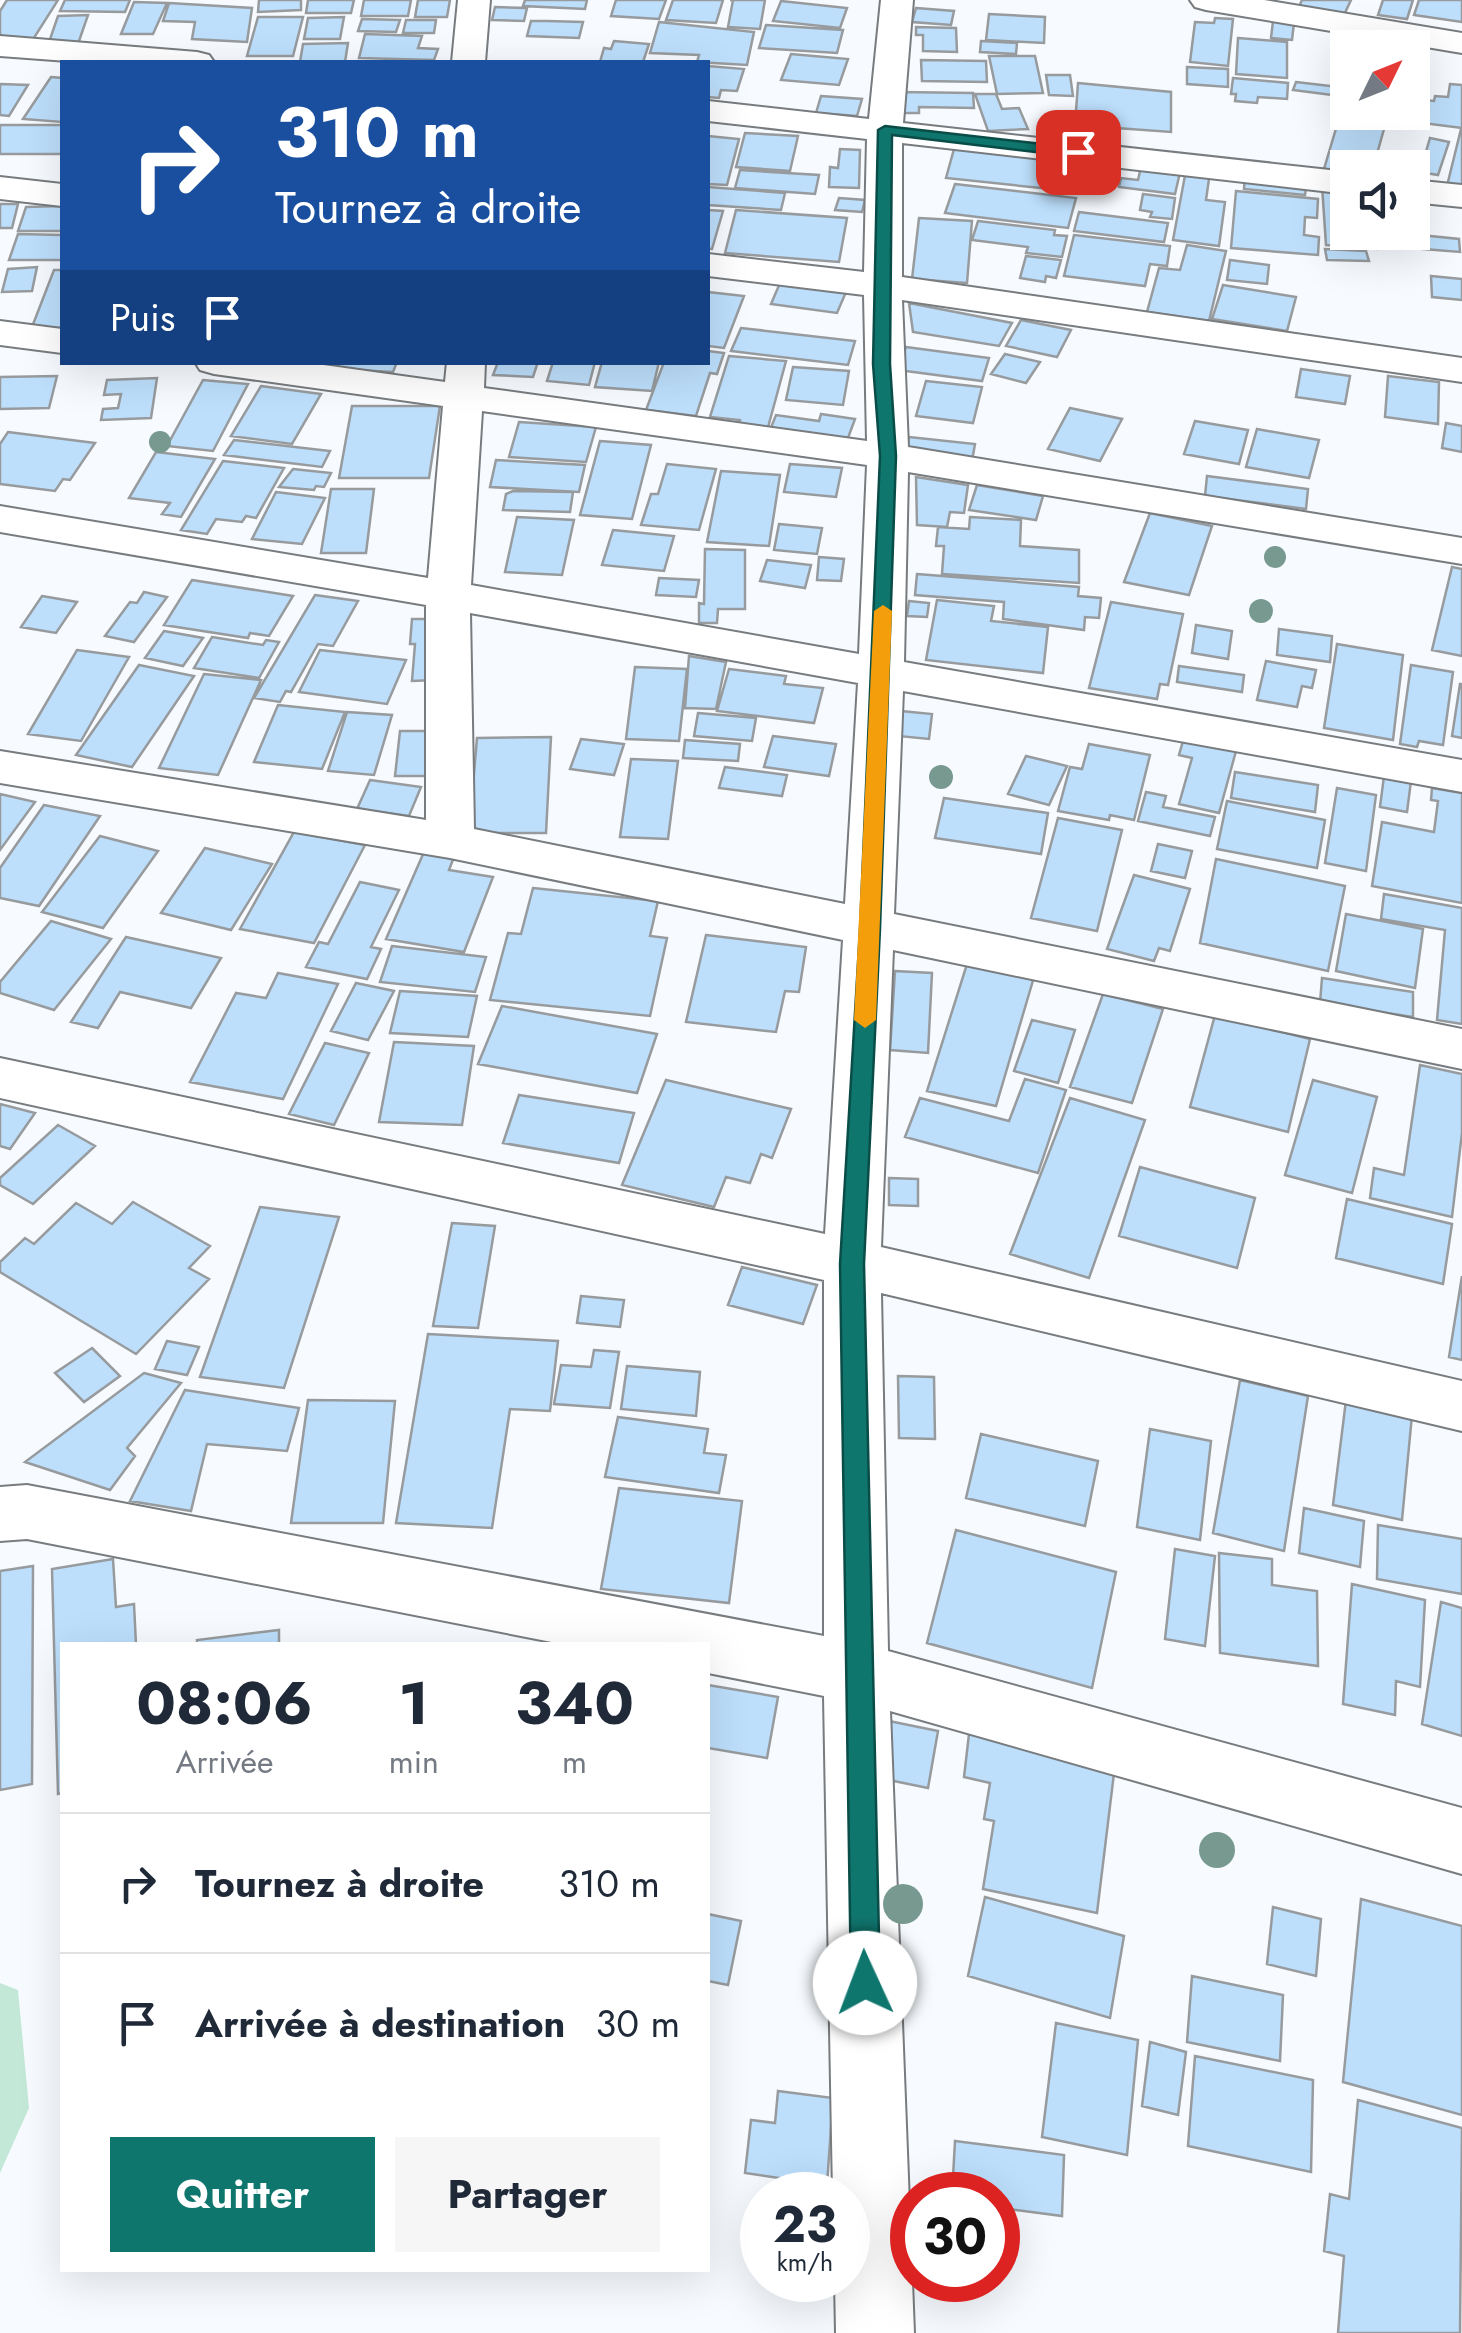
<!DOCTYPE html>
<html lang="fr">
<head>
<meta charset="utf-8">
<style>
  body { margin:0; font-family:Jost,sans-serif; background:#f6f6f7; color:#1f2937; height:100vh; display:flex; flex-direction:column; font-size:38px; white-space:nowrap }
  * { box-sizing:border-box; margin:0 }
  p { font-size:32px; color:#747a83 }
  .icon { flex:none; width:55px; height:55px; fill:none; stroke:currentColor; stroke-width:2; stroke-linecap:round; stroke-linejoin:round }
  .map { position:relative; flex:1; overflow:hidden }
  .sheet { position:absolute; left:60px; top:1642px; width:650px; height:630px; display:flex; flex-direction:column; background:#fff; border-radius:0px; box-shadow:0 10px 40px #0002 }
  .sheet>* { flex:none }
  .banner { position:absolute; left:60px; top:60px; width:650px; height:305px; border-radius:0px; box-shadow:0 10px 40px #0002; background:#1a4fa0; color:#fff; overflow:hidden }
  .needle { width:65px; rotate:47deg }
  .buttons { position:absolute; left:1330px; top:30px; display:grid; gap:20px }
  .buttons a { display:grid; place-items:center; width:100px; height:100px; border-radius:0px; background:#fff; box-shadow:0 10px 40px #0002; font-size:50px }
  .speed { position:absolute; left:740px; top:2172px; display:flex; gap:20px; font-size:50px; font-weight:700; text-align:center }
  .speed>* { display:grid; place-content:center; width:130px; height:130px; border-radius:50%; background:#fff; box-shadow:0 10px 40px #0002; line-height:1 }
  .speed small { font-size:25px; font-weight:400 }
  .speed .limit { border:15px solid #d22; background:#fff; color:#111 }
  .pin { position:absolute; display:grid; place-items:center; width:85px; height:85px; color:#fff; margin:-42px; border-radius:20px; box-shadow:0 5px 15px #0006 }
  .me { position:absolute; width:110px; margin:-55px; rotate:358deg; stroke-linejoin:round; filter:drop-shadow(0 0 8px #0008) }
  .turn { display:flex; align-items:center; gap:35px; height:210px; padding:0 50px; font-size:45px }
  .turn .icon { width:130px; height:130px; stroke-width:2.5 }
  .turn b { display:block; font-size:70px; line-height:85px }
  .then { display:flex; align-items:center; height:95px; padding:0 50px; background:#0003; gap:20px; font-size:38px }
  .eta { display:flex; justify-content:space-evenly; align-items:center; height:170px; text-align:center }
  .eta b { font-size:60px; font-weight:700; line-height:70px }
  .button { display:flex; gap:20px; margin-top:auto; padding:20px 50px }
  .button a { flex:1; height:115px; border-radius:0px; background:#0f766e; color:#fff; font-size:40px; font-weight:700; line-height:115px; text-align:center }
  .button a+a { background:#f6f6f7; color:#1f2937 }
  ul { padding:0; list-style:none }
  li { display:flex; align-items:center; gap:30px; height:140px; padding:0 50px; border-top:2px solid #e0e1e3 }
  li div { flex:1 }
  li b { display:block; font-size:38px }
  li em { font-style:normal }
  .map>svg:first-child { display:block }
  .green { fill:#c3e8d7 }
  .building { fill:#bddffc; stroke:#979b9e; stroke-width:2.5 }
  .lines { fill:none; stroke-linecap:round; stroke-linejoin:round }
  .minor-casing { stroke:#787c7f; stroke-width:4 }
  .minor { fill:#fff; fill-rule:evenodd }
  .tree { fill:#78998f }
  .route { fill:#0f766e; stroke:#0a4d48; stroke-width:2.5 }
  .slow { fill:#f59e0b }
</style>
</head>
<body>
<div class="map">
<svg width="1462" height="2333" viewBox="0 0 1462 2333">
  <rect width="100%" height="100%" fill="#f7fbff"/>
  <!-- green -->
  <path class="green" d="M0,1983L18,1990L29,2108L0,2173Z"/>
  <!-- building -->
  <path class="building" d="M7,0H58L32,41L0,39V11Z
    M65,0H130L125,12L60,11Z
    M259,0H301V10L258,12Z
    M308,0H354L351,13H306Z
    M364,0H411L408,16H361Z
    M418,0H450L447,17H415Z
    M525,0H587L585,9L523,6Z
    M616,0H666L659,19L611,16Z
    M673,0H723L716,23L666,20Z
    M730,0H765L760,29L728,27L733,0Z
    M1302,0H1351L1343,17L1298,9Z
    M1383,0H1413L1407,19L1378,15Z
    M1419,0H1462V22L1414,15Z
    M781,1L847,8L840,28L773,21Z
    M134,2L167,3L153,34H121Z
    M169,3L252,8L247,42L192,39L195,22L163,21Z
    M495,7L527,8L524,21L492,20Z
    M916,8L954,11L951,25L912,22Z
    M989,14L1045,17L1044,43L986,40Z
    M88,15L78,44L48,45L58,16Z
    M258,17H303L293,56H247Z
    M344,17L340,39H304L308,18Z
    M1215,18L1233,19L1228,66L1190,62L1195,22L1214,23Z
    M362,19L400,20L396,32L358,31Z
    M406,20H436L434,33H403Z
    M531,21H547L583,22L579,38L527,36Z
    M1273,21L1294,23L1292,40L1271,38Z
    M659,22L754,32L747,65L697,62L699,55L650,53Z
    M766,25L843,30L837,53L759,48Z
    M916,27L956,28L957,52L923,51V35H916Z
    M365,34L422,36L418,48L438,49L434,60L359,58Z
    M1238,38L1287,42V78L1236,74Z
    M614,41L649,44L643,62H600L604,48L611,49Z
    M981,41L1017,43L1016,54L980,52Z
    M348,43L345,62H300L303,44Z
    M791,54L848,59L839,85L781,80Z
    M989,56H1035L1043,93L997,94Z
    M921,60L986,61L987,82L922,81Z
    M708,66L744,69L737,91L721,90L719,98L708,97Z
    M1187,67L1228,69V87L1187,84Z
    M1046,75H1070L1073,96L1049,95Z
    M51,77L62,78V122L23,119Z
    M1233,78L1288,83L1287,99L1258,97L1257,103L1235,101L1236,94H1231Z
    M1296,82L1348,88V97L1293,90Z
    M1078,83L1171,92V132L1075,125Z
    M0,84L28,85L9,116L0,115Z
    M1450,84L1462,85V128L1407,121L1408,112H1412V99L1434,101L1435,96L1448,97Z
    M899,92L973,93L974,108L919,107V113H900Z
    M975,94H996L1002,109L1019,108L1028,129L988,131Z
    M821,96L862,99L857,116L816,113Z
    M1338,122L1384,129L1373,168H1348V172L1324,169Z
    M0,125H62V154H0Z
    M1461,129H1462V188L1447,186Z
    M745,133L798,136L790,171L736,167Z
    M708,136L739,139L727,185L708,184Z
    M1430,138L1449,142L1438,175L1420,172Z
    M840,149L860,150L859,188L829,187L830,167L838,168Z
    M954,149L1056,160L1050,189L946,178Z
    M1142,163L1181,168L1175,194L1119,187L1121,178L1138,180Z
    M1059,168L1081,170L1078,190L1055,188Z
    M740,170L819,175L815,194L735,188Z
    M1186,170L1210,172L1206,200L1225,202L1219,246L1173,240Z
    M1245,175L1307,181L1305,195L1244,189Z
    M955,184L1076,198L1068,228L945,213Z
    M1322,185L1348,187V232H1375L1377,249L1326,245Z
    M708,187L785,193L781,210L708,205Z
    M1236,191L1318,199L1317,218L1305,217L1304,235L1319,237L1318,255L1231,248Z
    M1143,194L1175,198L1172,219L1150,217L1152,212L1140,210Z
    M839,198L865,200L862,212L835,210Z
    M0,204H18L12,228H0Z
    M62,206V231H18L26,207Z
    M708,210L723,211L712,249H708Z
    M736,210L847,218L839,262L725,253Z
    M1079,212L1168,223L1164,242L1074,231Z
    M919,218L972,221L967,283L912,279Z
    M978,221L1055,230L1054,235L1067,236L1062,257L1026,253L1028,247L972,240Z
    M18,234L62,235V260H9Z
    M1411,234L1459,239L1460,252L1411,248Z
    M1074,235L1170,246L1167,266L1150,264L1145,286L1064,276Z
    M1187,245L1226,251L1209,321L1147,312L1159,268L1180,270Z
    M1325,249L1366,251L1369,261L1327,260Z
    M1026,256L1061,260L1056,278L1046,276L1045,282L1020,278Z
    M1230,260L1269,265L1267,284L1227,280Z
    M37,267L32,291L2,292L8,269Z
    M54,270H62V328L32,327Z
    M1431,276L1462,279V300L1432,297Z
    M780,283L846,292L837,313L771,304Z
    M1223,285L1296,297L1287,331L1212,319Z
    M708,292L744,296L724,348L708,346Z
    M909,303L1012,323L999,346L913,332Z
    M1021,320L1071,330L1057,357L1006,346Z
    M741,328L855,341L848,365L731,351Z
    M906,347L989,358L982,381L898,370Z
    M708,351L724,353L717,374L710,373L696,416L646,410L664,362H708Z
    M1005,354L1040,362L1026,383L991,374Z
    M729,356L786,361L767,431L739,428L740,420L710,417Z
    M337,362H397L393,372L335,369Z
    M498,362H538L533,377L493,375Z
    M553,362H595L589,385L547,381Z
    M602,362H659L652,391L595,387Z
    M793,367L849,371L843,405L786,400Z
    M1301,369L1350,376L1345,404L1296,397Z
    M57,376L49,408L0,409V377Z
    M1388,376L1439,382L1438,424L1385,417Z
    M157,378L151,418L101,420L103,409L118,408L121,394L104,395L107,380Z
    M203,380L248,384L213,451L167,446Z
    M926,381L982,387L973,423L916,416Z
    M261,386L321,394L292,444L231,436Z
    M352,406H440L429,478H339Z
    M1070,408L1122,419L1100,461L1048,449Z
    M821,414L855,419L845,446L768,435L776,415L819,421Z
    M1195,421L1248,430L1239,464L1184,454Z
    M519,422L596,427L586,462L509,457Z
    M1446,423L1462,426V452L1442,448Z
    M1257,429L1319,440L1309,478L1246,467Z
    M8,432L95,443L70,480L63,479L55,491L0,484V444Z
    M909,437L975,444L972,461L905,454Z
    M234,440L330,451L322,467L224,455Z
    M600,441L651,445L632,519L580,515Z
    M156,452L215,459L181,517L162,514L170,503L129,498Z
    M496,460L585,465L579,492L490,487Z
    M223,461L284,468L256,518L246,516L242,522L216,519L207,534L181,530Z
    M667,464L716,469L699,530L641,525L651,494H658Z
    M790,464L842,468L836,497L784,492Z
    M293,469L331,473L324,487L316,486L314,490L279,487Z
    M721,471L780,475L769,546L707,542Z
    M1207,476L1308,489L1306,509L1205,496Z
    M916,477L968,485L964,513L950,512L947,527L917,525Z
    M977,485L1043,496L1036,520L969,510Z
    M331,489H374L366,553H321Z
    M513,491L573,492L570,512L503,510L506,494Z
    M276,492L325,498L302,544L252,539Z
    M1150,513L1212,526L1189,595L1124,582Z
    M517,517L574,520L562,575L505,572Z
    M970,517L1021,520L1020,546L1079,550V583L942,574L944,546H936L938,527L969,529Z
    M779,524L822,528L817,554L774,550Z
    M613,530L674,536L664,571L602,565Z
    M705,549L745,550V609H718L717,623H699V603L704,604Z
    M819,557L844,559L841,581L817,580Z
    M767,560L811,565L805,588L760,581Z
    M1452,567L1462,569V656L1432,650Z
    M917,574L1079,587L1078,596L1101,598L1099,618L1085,617L1084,630L1003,619L1004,602L915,595Z
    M659,578L699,580L696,597L656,595Z
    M192,580L293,596L269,636L250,633L248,638L164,625Z
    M144,592L167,597L134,642L105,636L130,602L137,603Z
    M315,595L358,601L333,646L318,644L291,692L286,691L280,702L254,698Z
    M42,596L77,602L56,633L21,627Z
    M937,600L994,606L991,621L1048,627L1043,673L926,660Z
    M909,601L929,603L927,617L907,616Z
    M1111,602L1183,614L1168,685L1160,684L1157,699L1089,688Z
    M412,619H439L435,680L412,681L415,644H410Z
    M1196,625L1232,631L1228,659L1192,653Z
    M1279,629L1332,636L1330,662L1277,655Z
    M164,631L203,638L183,666L145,658Z
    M212,637L263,645L266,640L279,642L259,678L194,668Z
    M1337,644L1403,655L1393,740L1324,728Z
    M77,650L129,657L81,741L28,734Z
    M320,650L406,660L387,704L299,692Z
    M689,656L726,662L716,709L685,708Z
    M1266,661L1316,670L1312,688L1302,686L1297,707L1257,700Z
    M139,665L194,676L132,767L76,755Z
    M1411,665L1453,672L1443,745L1419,741L1417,747L1400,744Z
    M1179,666L1244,675L1242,692L1177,682Z
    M635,667L687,669L679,741L626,739Z
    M729,669L786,676L784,684L823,688L814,723L717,711Z
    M204,674L261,680L218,775L159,768Z
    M1460,684H1462V738L1452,736Z
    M278,705L345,712L322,769L254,762Z
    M901,711L932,714L929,739L898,736Z
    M347,712L392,715L374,775L328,771Z
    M698,713L756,718L752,741L694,736Z
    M400,731H433L429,776H395Z
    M773,736L836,744L829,776L764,767Z
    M551,737L546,833H469L477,738Z
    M581,739L624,744L614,775L570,769Z
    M685,740L740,744L738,761L683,758Z
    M1183,741L1236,751L1219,813L1179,804L1192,758L1179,755Z
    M1089,744L1150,755L1134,820L1110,815L1109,820L1058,811L1070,767L1082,769Z
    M1026,756L1067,766L1049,805L1008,794Z
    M631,759L678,761L668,839L620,837Z
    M725,767L787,775L782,796L719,788Z
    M1235,772L1318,785L1315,812L1231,798Z
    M1384,776L1411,781L1407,812L1380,807Z
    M370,780L421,787L409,816L357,809Z
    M1337,788L1376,795L1366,871L1325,863Z
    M1432,788L1462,793V903L1372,886L1382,822L1434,832L1438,801L1431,800Z
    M1146,792L1166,796L1163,807L1215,817L1210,836L1138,821Z
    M0,794L35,802L0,850Z
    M944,798L1048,813L1041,854L935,838Z
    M1227,801L1325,820L1317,868L1217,849Z
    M44,805L100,816L39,906L0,898V868Z
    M1058,818L1122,830L1097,931L1031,918Z
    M294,832L365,845L314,943L240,929Z
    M100,836L158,851L103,928L42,912Z
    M1158,844L1192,851L1185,878L1151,871Z
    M205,848L272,864L231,930L161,913Z
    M424,852L454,857L449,870L493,877L464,952L386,939Z
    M1216,859L1345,886L1328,971L1200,943Z
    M1134,875L1190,889L1170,951L1159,948L1154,961L1107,949Z
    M360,882L399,890L371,947L381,949L367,979L306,967L319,942L328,944Z
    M533,888L658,901L650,936L667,938L650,1016L490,1000L508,933L521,934Z
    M1384,894L1462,908V1024L1437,1020L1445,930L1381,919Z
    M1346,914L1423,929L1415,988L1336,971Z
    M51,921L111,939L54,1010L0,993V982Z
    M706,935L806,947L799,992L785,991L776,1032L686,1022Z
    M126,937L221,958L191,1008L120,992L98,1028L71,1022Z
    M392,946L486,957L475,992L380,982Z
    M967,964L1034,977L996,1106L927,1091Z
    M895,971L932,973L928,1053L890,1050Z
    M278,973L338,984L283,1099L190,1082L236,993L266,998Z
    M1322,978L1413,992V1017L1320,1003Z
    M356,983L394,991L368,1040L331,1031Z
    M400,991L477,996L468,1037L390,1033Z
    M1103,994L1163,1009L1132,1103L1070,1087Z
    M502,1006L657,1034L637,1093L478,1064Z
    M1215,1015L1310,1039L1288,1132L1190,1107Z
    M1032,1020L1075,1030L1058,1083L1014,1071Z
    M394,1042L474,1046L462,1125L379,1122Z
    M325,1043L369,1053L334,1125L289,1114Z
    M1420,1065L1462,1074V1133L1452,1217L1370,1198L1374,1168L1404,1175Z
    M1025,1079L1066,1090L1038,1173L905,1137L920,1098L1009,1121Z
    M666,1080L791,1109L772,1158L761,1154L750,1183L726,1177L714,1207L622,1185Z
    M1313,1080L1377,1097L1352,1193L1285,1175Z
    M519,1095L634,1113L619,1163L503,1143Z
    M1070,1098L1145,1120L1089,1278L1010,1254Z
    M0,1104L35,1113L10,1149L0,1146Z
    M58,1125L95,1146L33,1204L0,1185V1178Z
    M1140,1167L1255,1198L1237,1268L1119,1236Z
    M889,1178L918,1179V1206L889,1205Z
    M1347,1199L1452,1224L1443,1284L1336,1258Z
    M133,1202L210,1246L189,1268L209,1279L136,1354L0,1272V1262L25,1238L34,1244L76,1203L112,1224Z
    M260,1207L339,1217L284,1388L200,1377Z
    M452,1223L495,1226L478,1328L433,1326Z
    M742,1267L817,1285L803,1324L728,1305Z
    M1462,1276V1360L1449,1357Z
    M581,1296L624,1300L620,1327L577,1323Z
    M428,1334L558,1341L550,1411L510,1409L492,1528L396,1523Z
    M167,1341L199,1347L187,1375L155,1369Z
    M92,1348L120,1376L84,1402L55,1373Z
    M594,1350L619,1352L610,1408L554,1404L561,1365L591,1367Z
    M627,1366L700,1372L696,1416L621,1409Z
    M144,1373L181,1383L127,1448L135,1456L110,1490L25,1462Z
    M898,1376L934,1377L935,1439L899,1438Z
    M1240,1380L1308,1396L1284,1551L1213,1533Z
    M185,1390L299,1408L287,1451L207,1444L191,1511L130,1501Z
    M308,1400L395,1401L383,1523H291Z
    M1346,1400L1412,1415L1402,1520L1333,1505Z
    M618,1417L708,1429L704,1453L726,1455L719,1493L605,1477Z
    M1150,1429L1211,1441L1200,1540L1137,1527Z
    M981,1434L1098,1461L1085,1526L966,1498Z
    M619,1488L742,1501L729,1603L601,1589Z
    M1304,1508L1364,1521L1360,1567L1299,1553Z
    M1378,1525L1462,1539V1594L1377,1579Z
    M956,1530L1116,1572L1092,1688L927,1643Z
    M1175,1549L1215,1556L1205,1646L1165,1639Z
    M1219,1553L1272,1559V1585L1317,1591L1318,1666L1220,1653Z
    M113,1559L116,1607L134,1604L136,1645H62V1793L58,1794L52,1569Z
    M33,1566L32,1784L0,1790V1571Z
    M1352,1584L1425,1600L1420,1687L1396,1681L1395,1715L1343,1704Z
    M1441,1602L1462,1608V1736L1422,1724Z
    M279,1630V1645H197V1640Z
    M708,1685L778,1697L767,1758L708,1748Z
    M889,1721L938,1731L928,1788L879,1778Z
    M969,1734L1115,1765L1097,1913L983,1889L994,1821L984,1819L990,1783L964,1777Z
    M985,1897L1124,1936L1110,2018L968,1976Z
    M1361,1899L1462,1926V2115L1343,2082Z
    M1273,1907L1321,1919L1316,1976L1267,1964Z
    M708,1914L741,1921L728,1985L708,1981Z
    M1192,1976L1283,1995L1280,2061L1187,2042Z
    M1056,2023L1138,2040L1127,2155L1042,2137Z
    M1150,2042L1186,2052L1178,2115L1142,2106Z
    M1195,2056L1313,2080L1311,2172L1188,2146Z
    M778,2091L833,2098L827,2185L745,2173L751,2120L775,2123Z
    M1358,2100L1462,2128L1460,2333H1338L1344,2256L1324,2251L1330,2194L1349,2199Z
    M955,2141L1064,2155L1062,2216L1009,2209L1008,2235L998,2234V2195H952Z"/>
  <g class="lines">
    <defs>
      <path id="minor" d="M458,0H490L485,62H452Z
        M881,0H913L903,123L1348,172V194L902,143V277L1462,358V382L902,300L908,447L1462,538V564L908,472L904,662L1462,760V792L903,691L894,914L1462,1029V1069L893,950L881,1247L1462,1381V1431L881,1293L888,1651L1462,1808V1874L890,1711L914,2333H836L835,2280H848V2195H833L824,1696L708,1673V1645H567L27,1539L0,1541V1487L27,1485L824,1636V1280L0,1098V1058L825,1234L843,940L450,858L0,783V751L426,820V605L0,532V506L428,578L443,406L214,374L200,370L195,362H302L445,382L447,362H485L484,388L867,441L864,295L708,276V254L864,272L867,139L708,121V101L869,119ZM482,411L867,465L859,654L471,585ZM470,613L858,683L845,904L474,829Z
        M1190,0H1264L1462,33V53L1206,10L1195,7Z
        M0,36L197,52L209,55L214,62H81L0,56Z
        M0,177L62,184V206L0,199Z
        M1412,180L1462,185V207L1412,202Z
        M0,321L62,329V353L0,345Z"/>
    </defs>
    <!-- minor casing -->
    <use href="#minor" class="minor-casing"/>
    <!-- minor -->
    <use href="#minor" class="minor"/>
  </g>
  <!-- trees -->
  <g class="tree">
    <circle cx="160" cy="442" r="11"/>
    <circle cx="1275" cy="557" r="11"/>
    <circle cx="1261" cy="611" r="12"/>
    <circle cx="941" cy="777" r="12"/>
    <circle cx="1217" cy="1850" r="18"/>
    <circle cx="903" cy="1904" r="20"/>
  </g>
  <!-- route -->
  <path class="route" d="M885,126L1078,148L1085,152L1078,157L892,135L890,364L896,456L880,929L864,1264L880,1983L876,1993L865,1997L855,1993L851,1983L840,1264L860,929L880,456L873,364L878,130Z"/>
  <!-- slow -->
  <path class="slow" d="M883,605L892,611L876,1020L865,1028L854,1020L874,611Z"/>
</svg>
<div class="buttons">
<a><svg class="needle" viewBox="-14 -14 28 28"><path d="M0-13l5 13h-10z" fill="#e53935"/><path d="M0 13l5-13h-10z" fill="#747a83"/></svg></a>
<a><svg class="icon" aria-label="sound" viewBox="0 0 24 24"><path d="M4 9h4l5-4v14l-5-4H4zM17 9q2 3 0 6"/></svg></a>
</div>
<div class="speed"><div>23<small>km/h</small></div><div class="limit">30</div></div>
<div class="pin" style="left:1078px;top:152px;background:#d93025"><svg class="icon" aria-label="arrive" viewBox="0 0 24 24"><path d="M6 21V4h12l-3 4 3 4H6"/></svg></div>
<svg class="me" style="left:865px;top:1983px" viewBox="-20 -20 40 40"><circle r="19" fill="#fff"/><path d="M0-13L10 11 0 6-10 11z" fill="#0f766e"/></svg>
<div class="banner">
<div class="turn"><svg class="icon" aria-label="right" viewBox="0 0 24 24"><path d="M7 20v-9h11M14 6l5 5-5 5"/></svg><div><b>310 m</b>Tournez à droite</div></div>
<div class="then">Puis<svg class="icon" aria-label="arrive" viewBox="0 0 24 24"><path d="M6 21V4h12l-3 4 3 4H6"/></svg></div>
</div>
<section class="sheet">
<div class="eta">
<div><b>08:06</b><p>Arrivée</p></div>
<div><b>1</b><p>min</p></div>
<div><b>340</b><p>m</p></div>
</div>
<ul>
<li><svg class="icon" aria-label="right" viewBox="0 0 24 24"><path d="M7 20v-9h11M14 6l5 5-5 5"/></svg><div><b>Tournez à droite</b></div><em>310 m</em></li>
<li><svg class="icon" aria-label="arrive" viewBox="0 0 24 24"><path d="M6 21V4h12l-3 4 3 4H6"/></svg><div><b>Arrivée à destination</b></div><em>30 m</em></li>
</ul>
<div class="button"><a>Quitter</a><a>Partager</a></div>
</section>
</div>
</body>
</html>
